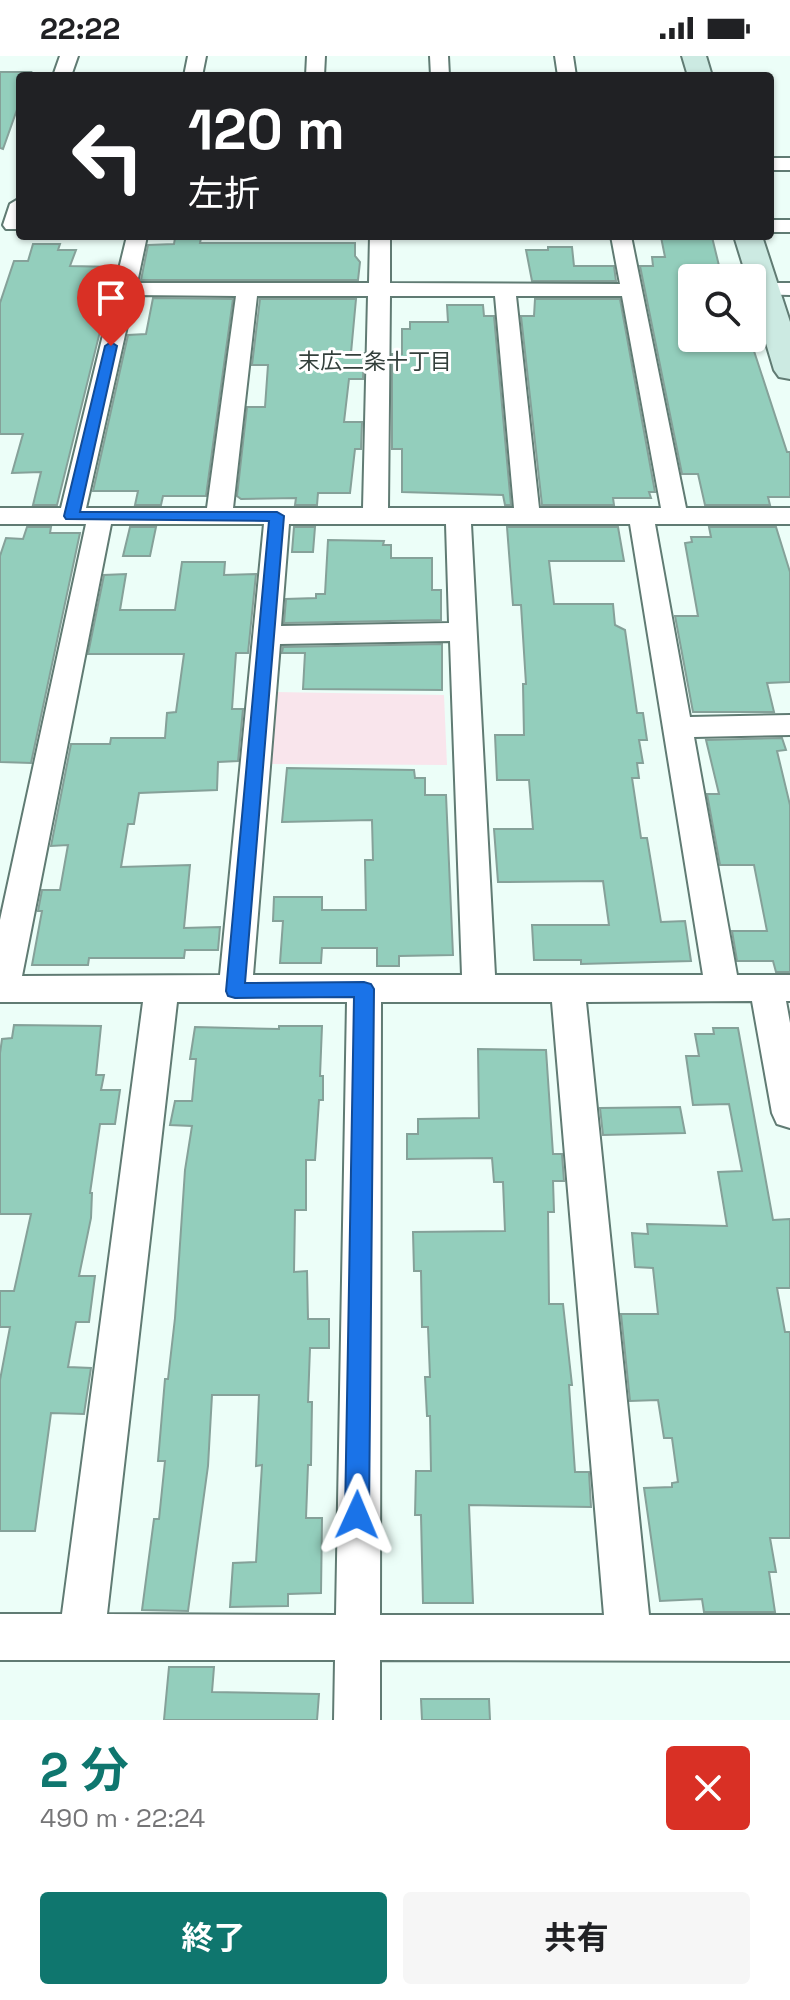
<!DOCTYPE html>
<html lang="ja">
<head>
<meta charset="utf-8">
<style>
  body { margin:0; font-family:"Space Grotesk","Noto Sans JP",sans-serif; background:#f6f6f6; color:#202124; height:100vh; display:flex; flex-direction:column; font-size:30px; white-space:nowrap }
  * { box-sizing:border-box; margin:0 }
  p { font-size:26px; color:#757577 }
  .icon { flex:none; width:44px; height:44px; fill:none; stroke:currentColor; stroke-width:2; stroke-linecap:round; stroke-linejoin:round }
  .map { position:relative; height:1664px; overflow:hidden }
  .panel { display:flex; flex-direction:column; background:#fff; flex:1 }
  .panel>* { flex:none }
  .banner { position:absolute; left:16px; top:16px; width:758px; height:168px; border-radius:8px; box-shadow:0 2px 6px #0004; background:#202124; color:#fff; overflow:hidden }
  .fabs { position:absolute; left:678px; top:208px; display:grid; gap:16px }
  .fabs a { display:grid; place-items:center; width:88px; height:88px; border-radius:8px; background:#fff; box-shadow:0 2px 6px #0004; font-size:40px }
  .pin { position:absolute; display:grid; place-items:center; width:68px; height:68px; color:#fff; margin:-82px -34px; border-radius:50% 50% 50% 0; rotate:-45deg; box-shadow:0 0 8px #0007 }
  .pin .icon { rotate:45deg }
  .me { position:absolute; width:88px; margin:-44px; rotate:1deg; stroke-linejoin:round; filter:drop-shadow(0 0 6px #0008) }
  .turn { display:flex; align-items:center; gap:28px; height:168px; padding:0 40px; font-size:36px }
  .turn .icon { width:104px; height:104px; stroke-width:2.5 }
  .turn b { display:block; font-size:56px; line-height:68px }
  .round { display:grid; place-items:center; flex:none; width:84px; height:84px; border-radius:8px; background:#f6f6f6 }
  .head { display:flex; align-items:center; justify-content:space-between; height:136px; padding:0 40px }
  h1 { font-size:48px; font-weight:700; line-height:60px; color:#0f766e }
  .button { display:flex; gap:16px; margin-top:auto; padding:16px 40px }
  .button a { flex:1; height:92px; border-radius:8px; background:#0f766e; color:#fff; font-size:32px; font-weight:700; line-height:92px; text-align:center }
  .button a+a { background:#f6f6f6; color:#202124 }
  .status { display:flex; justify-content:space-between; align-items:center; height:56px; padding:0 40px; background:#fff; direction:ltr }
  .status svg { height:22px; fill:currentColor }
  .map>svg:first-child { display:block }
  .green { fill:#f9e5ec }
  .building { fill:#93cebc; stroke:#85a199; stroke-width:2 }
  .lines { fill:none; stroke-linecap:round; stroke-linejoin:round }
  .street-casing { stroke:#607b73; stroke-width:4 }
  .secondary-casing { stroke:#607b73; stroke-width:4 }
  .street { fill:#fff; fill-rule:evenodd }
  .secondary { fill:#cceae2; fill-rule:evenodd }
  .route { fill:#1a73e8; stroke:#114b97; stroke-width:2 }
  .labels { text-anchor:middle; stroke-width:6; stroke-linejoin:round; paint-order:stroke }
  .far-neighbourhood-label { font-size:22px; fill:#34403c; stroke:#fff }
</style>
</head>
<body>
<div class="status"><b>22:22</b><svg viewBox="0 0 49 12"><path d="M0 12V9h3v3zM5 12V6h3v6zM10 12V3h3v9zM15 12V0h3v12zM26 1h20v11H26zM47 4h2v5h-2z"/></svg></div>
<div class="map">
<svg width="790" height="1664" viewBox="0 0 790 1664">
  <rect width="100%" height="100%" fill="#ecfef8"/>
  <!-- green -->
  <path class="green" d="M276,636L444,639L447,709L270,708Z"/>
  <!-- building -->
  <path class="building" d="M0,16H31L29,20H20V45L3,93L0,92Z
    M661,181H712L722,222L682,225L692,260V282H745L748,292H753L787,396H790V441H768L770,449H705L698,418H682L640,210H653L652,201H665Z
    M175,182H201L200,187H355V200L360,206L358,224H141L148,189L174,188Z
    M33,188H60L58,194H76L70,210L116,211L57,449H33L41,416L12,417L23,378H0V247L14,205H28Z
    M548,191H572L574,210H614L616,225H532L526,194H548Z
    M153,242L233,243L206,440H163L161,449H135L138,435H93L128,279L146,278Z
    M260,243H356L351,297H364L363,323H349L344,366H362L361,393H355L350,437H318L317,449H295L296,442L241,443L237,440L247,351H265L268,309H252Z
    M535,243H620L655,436H649L651,442H613L614,449H542L521,260H534Z
    M447,249H483L484,260H494L511,449H505L503,439L402,436V393H392V298H402V273H410V266H448Z
    M27,471H51L50,477H80L31,707L0,706V500L6,482L23,483Z
    M130,471H156L150,500H123Z
    M294,471H315L313,496H292Z
    M507,471H618L624,505H549L554,548H613L615,569L625,574L637,657H643L647,684H639L643,707H637L639,722H632L641,782H647L661,866L685,865L691,905L581,908V904H534L532,869H609L603,825L498,826L494,773H533L529,724H497L495,679H524L523,628H526L521,549H513Z
    M709,471H776L790,516V626L767,627L774,656H693L675,560H698L685,487L692,486L691,481H711Z
    M328,484L384,485L383,489H391V502H432V534H441V564L284,567L286,543L316,542V538H325Z
    M182,506H225L224,519L256,518L248,597H236L232,653H243L238,705L218,706L217,734L139,737L134,768H128L121,811L190,809L184,872L220,871L218,894H185L184,902H89L88,909H32L42,855H38L42,834H60L68,789L51,790L71,688H110L111,682H165L167,657L176,656L184,598H88L104,519L126,518L120,554H175Z
    M442,588V634L303,633L305,597H282L283,591Z
    M782,682L786,694L777,695L790,749V916H776L773,905H737L732,875H767L754,809H720L707,738H719L706,684Z
    M287,712L414,714L415,722H425V739H446L453,899L399,900V910H377V892H322L321,907H280L283,865H273L274,841H322V854H366L365,804H373L372,764L282,766Z
    M14,969L101,970L96,1019H104L101,1034H120L115,1068H100L90,1137H92L91,1162L79,1220H95L89,1266H76L68,1311L91,1312L84,1358L51,1357L35,1475H0V1324L10,1271H0V1235H14L31,1158H0V997L2,983L12,982Z
    M279,970H322L320,1020H323V1044H319L315,1104H306V1154H295L294,1216L307,1215L308,1263H329V1292H310L308,1346H312L311,1409H308L306,1462H322L321,1537L288,1538V1550L230,1551L233,1507L256,1506L262,1409L256,1410L259,1339H212L208,1410L188,1555L142,1554L154,1463H159L165,1405H158L165,1323H168L175,1262L185,1114L192,1070L170,1069L175,1045H192L196,1003H190L195,971L279,973Z
    M713,972H738L773,1164L790,1163V1232H777L785,1276H790V1482H770L776,1516H769L775,1556H704L702,1543L660,1545L644,1432L672,1431V1427L678,1426L672,1382H664L658,1344L630,1345L621,1258H658L653,1212L635,1211L632,1177L648,1178L647,1168L727,1170L718,1116L742,1115L729,1048L693,1049L686,1000H699L695,978H714Z
    M478,993L546,994L553,1098H562L564,1125H553L554,1156H548L549,1248H563L572,1329H569L575,1416H589L591,1451L469,1449L473,1547H423L421,1459H415L416,1415H431L430,1360H427L425,1321H430L428,1271H422L421,1215H414L413,1176L505,1175L503,1126H494L492,1102L407,1103V1078H418V1063L479,1062Z
    M680,1051L685,1077L603,1079L600,1052Z
    M169,1611H214L212,1636L319,1638L317,1664H164Z
    M421,1643H489L490,1664H422Z"/>
  <g class="lines">
    <defs>
      <path id="street" d="M60,0H78L71,20H53Z
        M188,0H206L202,20H184Z
        M307,0H325L324,20H306Z
        M430,0H448L449,20H431Z
        M555,0H573L576,20H558Z
        M770,102H790V114H770Z
        M20,142V173H6L3,169L10,148Z
        M770,164H790V176H770Z
        M127,180H147L137,227H369L370,180H390V227L620,228L611,180H631L686,452H790V468H655L690,661L790,659V679L694,681L737,919H790V945H786L790,967V1072L777,1068L772,1057L752,945L586,946L649,1559H790V1605L380,1604V1664H334L335,1604H0V1558H62L143,946H0V864L86,468H0V452H61ZM134,239L236,240L207,452H86ZM257,240H368L363,452H233ZM390,240H495L514,452H388ZM516,240H622L661,452H539ZM111,468H264L220,919L22,920ZM289,468H446L449,567L281,570ZM471,468H630L703,919H495ZM450,585L462,919H253L280,588ZM177,946H347L336,1559L107,1558ZM381,946H552L604,1559H380Z
        M765,227H790V239L757,238L754,233L757,228Z"/>
      <path id="secondary" d="M682,0H706L712,20H688Z
        M734,180H762L790,266V323L779,321L774,314L752,240V222H747Z"/>
    </defs>
    <!-- street casing -->
    <use href="#street" class="street-casing"/>
    <!-- secondary casing -->
    <use href="#secondary" class="secondary-casing"/>
    <!-- street -->
    <use href="#street" class="street"/>
    <!-- secondary -->
    <use href="#secondary" class="secondary"/>
  </g>
  <!-- route -->
  <path class="route" d="M111,286L117,290L80,456H277L284,460L245,927L364,926L371,928L374,933L369,1459L366,1468L357,1471L348,1468L345,1459L354,941L235,942L228,940L226,935L269,465L66,463L64,460L105,290Z"/>
  <g class="labels">
    <!-- far-neighbourhood labels -->
    <g class="far-neighbourhood-label">
      <text x="375" y="313">末広二条十丁目</text>
    </g>
  </g>
</svg>
<div class="fabs">
<a><svg class="icon" aria-label="search" viewBox="0 0 24 24"><circle cx="10" cy="10" r="6"/><path d="M15 15l6 6"/></svg></a>
</div>
<div class="pin" style="left:111px;top:290px;background:#d93025"><svg class="icon" aria-label="arrive" viewBox="0 0 24 24"><path d="M6 21V4h12l-3 4 3 4H6"/></svg></div>
<svg class="me" style="left:357px;top:1459px" viewBox="-20 -20 40 40"><path d="M0-17L14 15 0 8-14 15z" fill="#1a73e8" stroke="#fff" stroke-width="4"/></svg>
<div class="banner">
<div class="turn"><svg class="icon" aria-label="left" viewBox="0 0 24 24"><path d="M17 20v-9H6M10 6l-5 5 5 5"/></svg><div><b>120 m</b>左折</div></div>
</div>
</div>
<section class="panel">
<div class="head"><div><h1>2 分</h1><p>490 m · 22:24</p></div><a class="round" style="background:#d93025;color:#fff"><svg class="icon" aria-label="close" viewBox="0 0 24 24"><path d="M6 6l12 12M18 6L6 18"/></svg></a></div>
<div class="button"><a>終了</a><a>共有</a></div>
</section>
</body>
</html>
